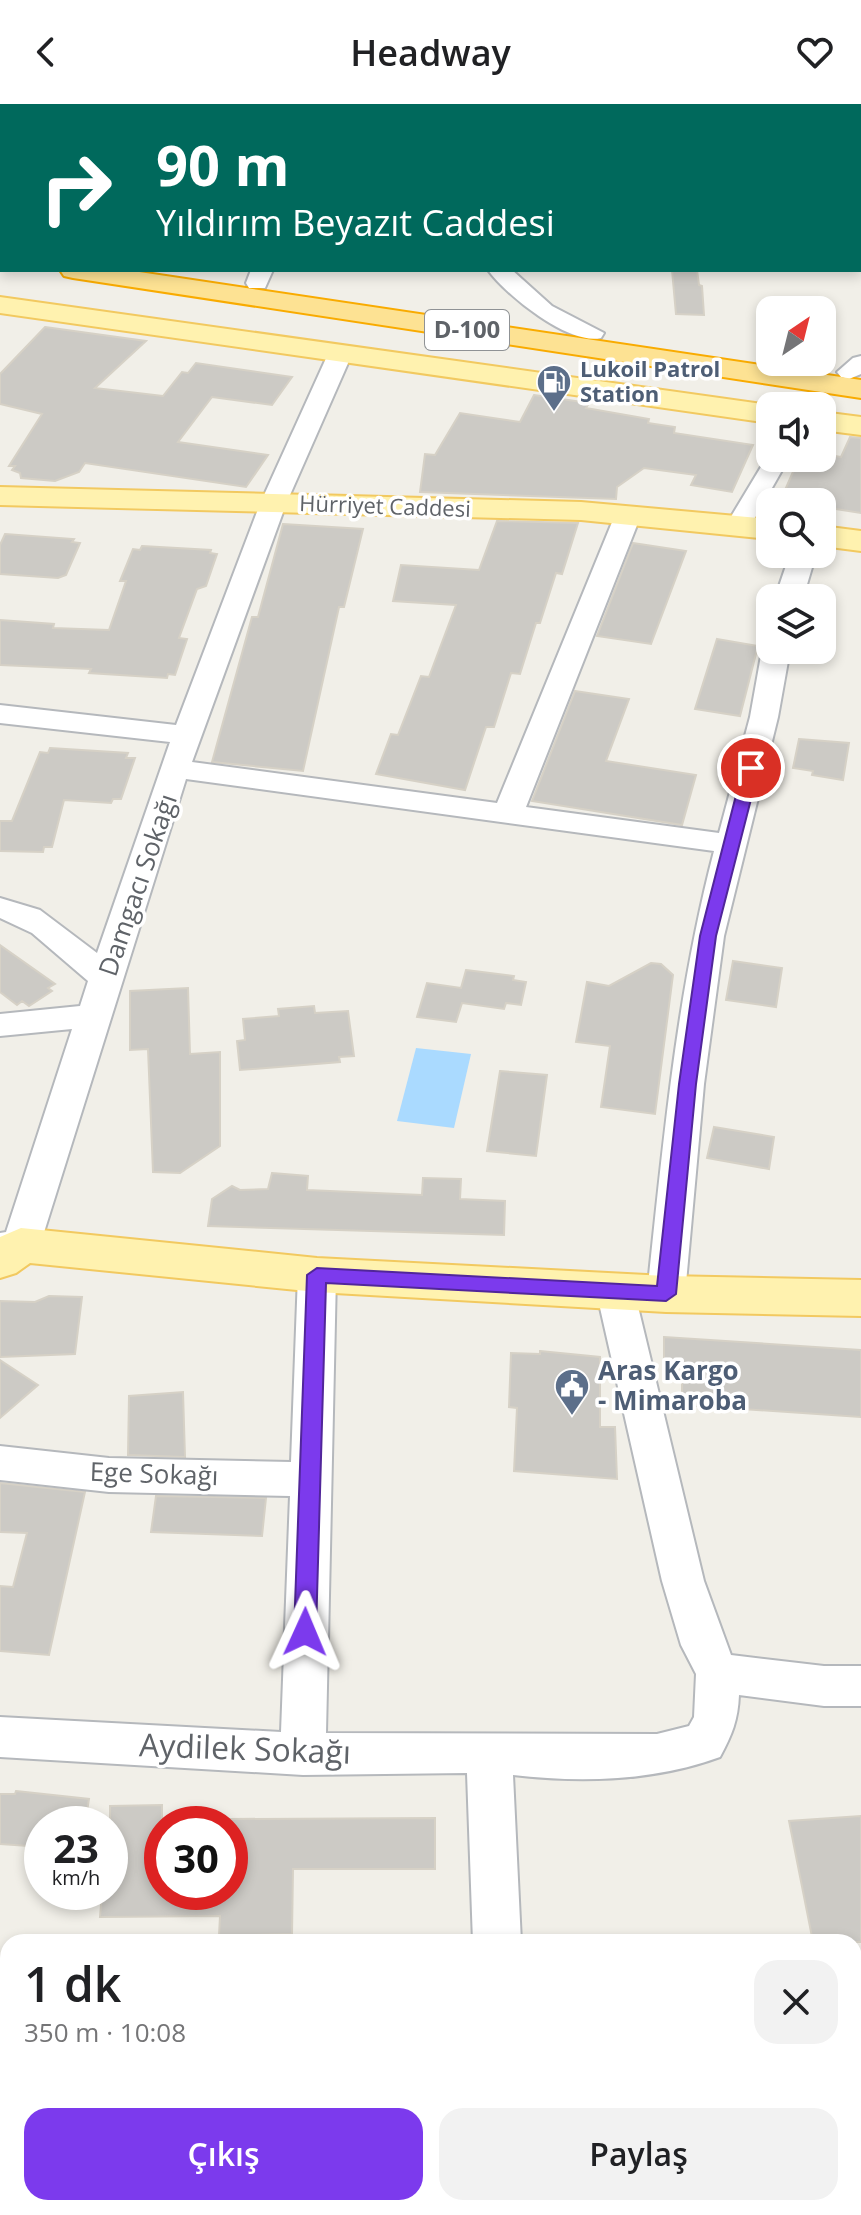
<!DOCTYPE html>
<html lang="tr">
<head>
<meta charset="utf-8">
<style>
  body { margin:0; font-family:"Open Sans",sans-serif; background:#f2f2f2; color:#202124; height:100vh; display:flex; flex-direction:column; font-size:30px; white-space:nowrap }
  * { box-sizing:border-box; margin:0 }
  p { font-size:26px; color:#757577 }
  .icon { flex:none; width:44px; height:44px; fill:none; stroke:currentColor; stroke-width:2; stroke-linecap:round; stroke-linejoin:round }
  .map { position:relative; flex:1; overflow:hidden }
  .side { position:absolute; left:0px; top:1830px; width:862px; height:282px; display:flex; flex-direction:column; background:#fff; border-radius:24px 24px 0 0; box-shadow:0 4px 12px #0003 }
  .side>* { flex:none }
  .guide { position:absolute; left:0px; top:0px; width:862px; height:168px; box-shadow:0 4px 12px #0003; background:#00695c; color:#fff; overflow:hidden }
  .needle { width:52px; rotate:35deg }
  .tools { position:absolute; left:756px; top:192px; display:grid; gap:16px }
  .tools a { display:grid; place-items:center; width:80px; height:80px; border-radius:16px; background:#fff; box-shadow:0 4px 12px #0003; font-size:40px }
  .speed { position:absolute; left:24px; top:1702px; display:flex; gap:16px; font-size:40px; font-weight:700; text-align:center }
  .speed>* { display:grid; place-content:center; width:104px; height:104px; border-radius:50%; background:#fff; box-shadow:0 4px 12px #0003; line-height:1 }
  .speed small { font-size:20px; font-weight:400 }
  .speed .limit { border:12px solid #d22; background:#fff; color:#111 }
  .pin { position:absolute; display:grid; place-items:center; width:68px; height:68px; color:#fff; margin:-34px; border:4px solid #fff; border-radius:50%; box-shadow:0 2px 8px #0007 }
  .me { position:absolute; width:88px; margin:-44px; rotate:1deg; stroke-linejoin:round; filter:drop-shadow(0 0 6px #0008) }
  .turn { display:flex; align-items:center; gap:28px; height:168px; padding:0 24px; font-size:36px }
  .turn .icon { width:104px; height:104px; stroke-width:2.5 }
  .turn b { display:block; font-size:56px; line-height:68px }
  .round { display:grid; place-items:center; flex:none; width:84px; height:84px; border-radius:24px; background:#f2f2f2 }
  .headline { display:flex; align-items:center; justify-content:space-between; height:136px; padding:0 24px }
  h1 { font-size:48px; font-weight:600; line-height:60px }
  .primary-button { display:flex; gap:16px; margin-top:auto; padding:16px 24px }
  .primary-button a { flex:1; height:92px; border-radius:24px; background:#7c3aed; color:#fff; font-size:32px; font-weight:600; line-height:92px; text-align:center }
  .primary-button a+a { background:#f2f2f2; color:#202124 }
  header { display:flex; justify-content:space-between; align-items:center; height:104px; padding:0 24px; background:#fff; font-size:36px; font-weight:600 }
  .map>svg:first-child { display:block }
  .water { fill:#aadaff }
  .building { fill:#cccac5; stroke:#d6d1c6; stroke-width:2 }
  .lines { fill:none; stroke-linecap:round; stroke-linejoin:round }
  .minor-casing { stroke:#b5b8bc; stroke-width:4 }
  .major-casing { stroke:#f2c960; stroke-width:4 }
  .highway-casing { stroke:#f9ab00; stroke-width:4 }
  .minor { fill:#fff; fill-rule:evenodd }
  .major { fill:#fff2af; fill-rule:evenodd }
  .highway { fill:#fde293; fill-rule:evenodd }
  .route { fill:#7c3aed; stroke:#51269a; stroke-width:2 }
  .labels { text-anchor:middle; stroke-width:7; stroke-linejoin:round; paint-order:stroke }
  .far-service-label { font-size:22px; font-weight:bold; fill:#4e5e75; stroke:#fff; text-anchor:start }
  .far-street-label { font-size:22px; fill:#5f6368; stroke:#fff }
  .shield { fill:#fff; stroke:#8f9295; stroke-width:2 }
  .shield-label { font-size:24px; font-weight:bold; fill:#5f6368 }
  .street-label { font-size:26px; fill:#5f6368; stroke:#fff }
  .service-label { font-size:26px; font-weight:bold; fill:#4e5e75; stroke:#fff; text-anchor:start }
  .near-street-label { font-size:32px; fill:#5f6368; stroke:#fff }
</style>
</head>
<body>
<header><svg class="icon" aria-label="back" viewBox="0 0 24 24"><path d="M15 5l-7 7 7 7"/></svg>Headway<svg class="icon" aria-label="heart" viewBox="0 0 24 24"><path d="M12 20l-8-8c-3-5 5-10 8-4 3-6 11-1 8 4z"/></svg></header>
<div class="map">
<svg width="861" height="2111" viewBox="0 0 861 2111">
  <rect width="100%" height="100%" fill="#f1efe8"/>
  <!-- water -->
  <path class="water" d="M416,944L471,950L454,1024L397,1017Z"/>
  <!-- building -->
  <path class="building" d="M672,166H697L699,181L702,182L704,211L676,210Z
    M45,223L146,237L95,284L163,292L182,268L188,269L196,259L292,273L272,301L212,293L178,338L268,351L246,383L85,359L79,368L55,377L21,374L20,369L12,366L15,362H9L42,310L0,300V270Z
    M534,291L589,299L586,304L649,315L648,319L675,323L674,329L753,341L732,388L691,381L696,371L644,364L617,383L616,395L420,388L425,350L435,351L460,309L520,318Z
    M850,333L861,334V409L823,403L822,398L782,393L799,354H822V350L841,353Z
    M497,417L578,419L562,470L556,469L540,519H536L520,570L511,569L494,623H486L465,686L376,670L391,630L398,631L421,572L429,573L456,501L393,497L401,461L479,466Z
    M283,420L363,425L344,503H339L303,667L212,658L252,513H258Z
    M5,430L74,435L72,438L80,439L66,471L58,474L0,470V441Z
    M633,439L686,447L651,540L597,532Z
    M142,442L211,446L210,449L217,450L206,482L197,485L179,534L187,535L175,571L168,570L167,574L89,569L91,565L0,561V516L54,520L53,524L109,526L126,477H120L133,445L140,446Z
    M717,535L758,542L740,612L695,605Z
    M575,587L629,595L606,657L696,671L682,721L532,697Z
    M799,635L849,639L843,676L812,671L813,667L793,664Z
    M50,644L128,649L126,654H135L121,695H113L111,699L64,696L52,743H44L43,748L0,747V717H12L40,648L48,649Z
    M0,841L55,880L48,884L52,887L29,902L22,897L17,901L0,888Z
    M733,857L782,864L776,903L726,896Z
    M651,859L661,860L673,871L655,1010L601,1003L610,942L576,938L587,878L609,882Z
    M466,866L514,872L513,876L526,878L521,901L506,899L504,905L462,899L456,918L417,913L427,879L461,884Z
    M188,884L190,950L220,948V1042L180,1069L153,1068L148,945L130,946V887Z
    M314,902L315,909L348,907L354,952L339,953L340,958L240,966L237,937L245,936L243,915L279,912L278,905Z
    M500,967L547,971L536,1052L487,1047Z
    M714,1023L774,1033L769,1065L707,1054Z
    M272,1069L308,1072L307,1086L422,1091L423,1074L461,1075L460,1095L505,1097L504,1131L208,1122L212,1095L232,1082L240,1086L268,1085Z
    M49,1192L82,1193L75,1250L0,1253V1197L35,1198Z
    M664,1233L861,1246V1313L682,1301V1260L664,1259Z
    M540,1247L600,1253V1323H615L617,1375L514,1367L517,1304L509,1303L511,1249L540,1250Z
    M0,1256L38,1281L0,1314Z
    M183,1288L185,1353L128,1351L129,1292Z
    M0,1379L85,1388L49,1551L0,1547V1482L13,1483L27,1429L0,1428Z
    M156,1392L266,1394L262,1432L151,1428Z
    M16,1687L89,1695L85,1720H42V1743L0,1740V1690H15Z
    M162,1701V1788H230V1715L435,1714V1765H293L292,1830L219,1832L220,1812L100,1813L102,1788H110V1702Z
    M861,1712V1838H813L789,1717Z"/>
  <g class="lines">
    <defs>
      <path id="minor" d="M260,0H280V2H260Z
        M860,136H861V150H860Z
        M251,166H273L265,184H249L246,179Z
        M488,166H512L552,202L604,229L601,234C569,242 506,191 488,166Z
        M340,243L352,250L286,400L192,658L497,699L615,411L628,403L641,411L526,703L719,729L750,613L762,546L770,539V546H790L778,613L724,832L704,980L685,1190L679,1200L666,1205L653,1200L647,1190C663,1041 676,892 714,747L186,675L40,1141L34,1151L0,1157V1129L6,1128L72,925L0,932V910L80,902L88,877L32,829L0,814V794L40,806L97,849L170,638L0,619V601L176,621L260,400L328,250Z
        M861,252V270L849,275L841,273L837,268L853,254Z
        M770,348V354H789L748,426H730L726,421Z
        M790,450H816L803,494H775Z
        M317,1157L330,1161L336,1171L326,1629L657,1630L689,1622L694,1613L696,1570L681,1541L662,1477L596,1186L602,1176L615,1172L628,1176L634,1186L704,1477L731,1551L824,1562H861V1602H824L739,1591C738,1616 732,1631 720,1653C655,1677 581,1679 513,1671L521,1838H473L467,1669L303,1671L0,1653V1613L281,1628L290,1392L109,1388L0,1376V1342L109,1354L291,1358L298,1171L304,1161Z
        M488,2104H540V2111H488Z"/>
      <path id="major" d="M0,76H2V92H0Z
        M861,83V99L860,100V84Z
        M0,193L770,301L773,302H770V319L0,209Z
        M822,308L861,313V331L822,326Z
        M0,383L581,398L770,415V435L581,416L0,401Z
        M822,422L861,427V447L822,442Z
        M21,1124L317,1154L666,1172L861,1176V1212L666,1208L317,1188L30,1159L16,1169L0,1174V1133Z
        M0,2024L8,2028V2095L0,2092Z
        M61,2104H137L140,2111H64Z"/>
      <path id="highway" d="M0,132L2,133V149L0,148Z
        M60,166H126L861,276V294L73,174L64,172Z"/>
    </defs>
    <!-- minor casing -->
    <use href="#minor" class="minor-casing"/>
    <!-- major casing -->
    <use href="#major" class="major-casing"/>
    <!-- highway casing -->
    <use href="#highway" class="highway-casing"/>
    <!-- minor -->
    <use href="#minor" class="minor"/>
    <!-- major -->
    <use href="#major" class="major"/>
    <!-- highway -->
    <use href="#highway" class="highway"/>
  </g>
  <!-- route -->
  <path class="route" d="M751,659L759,664L716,832L696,980L676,1190L666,1197L326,1179L316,1528L313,1535L305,1538L297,1535L294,1528L307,1171L317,1164L657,1182L679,980L700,832L743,664Z"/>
  <!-- icons -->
  <defs>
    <symbol id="fuel-pin" viewBox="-11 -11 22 30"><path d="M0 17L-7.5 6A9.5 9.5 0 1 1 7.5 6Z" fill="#5c6f8a" stroke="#fff"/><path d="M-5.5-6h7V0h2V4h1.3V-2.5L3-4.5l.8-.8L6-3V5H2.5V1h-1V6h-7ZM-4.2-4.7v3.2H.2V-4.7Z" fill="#fff"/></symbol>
    <symbol id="civic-pin" viewBox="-11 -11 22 30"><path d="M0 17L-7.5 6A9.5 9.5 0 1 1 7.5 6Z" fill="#5c6f8a" stroke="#fff"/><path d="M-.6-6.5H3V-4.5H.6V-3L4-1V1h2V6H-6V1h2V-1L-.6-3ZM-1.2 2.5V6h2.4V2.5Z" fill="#fff"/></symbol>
  </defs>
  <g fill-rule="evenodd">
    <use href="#fuel-pin" x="534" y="258" width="40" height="54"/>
    <use href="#civic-pin" x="552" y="1262" width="40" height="54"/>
  </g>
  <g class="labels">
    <!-- far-service labels -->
    <g class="far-service-label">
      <text x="580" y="273">Lukoil Patrol<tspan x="580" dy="25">Station</tspan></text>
    </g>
    <!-- far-street labels -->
    <g class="far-street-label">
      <text transform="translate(385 402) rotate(2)" y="8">Hürriyet Caddesi</text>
    </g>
    <!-- shield labels -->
    <rect class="shield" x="425" y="206" width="84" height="40" rx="6"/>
    <g class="shield-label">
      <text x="467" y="234">D-100</text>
    </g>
    <!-- street labels -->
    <g class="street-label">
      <text transform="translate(138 781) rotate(-71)" y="9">Damgacı Sokağı</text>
      <text transform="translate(154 1370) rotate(2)" y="9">Ege Sokağı</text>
    </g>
    <!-- service labels -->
    <g class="service-label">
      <text x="598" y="1276">Aras Kargo<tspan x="598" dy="30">- Mimaroba</tspan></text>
    </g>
    <!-- near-street labels -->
    <g class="near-street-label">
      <text transform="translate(245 1645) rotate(2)" y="11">Aydilek Sokağı</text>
    </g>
  </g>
</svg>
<div class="tools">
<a><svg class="needle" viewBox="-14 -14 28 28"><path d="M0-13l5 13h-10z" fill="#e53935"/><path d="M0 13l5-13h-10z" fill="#757577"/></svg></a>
<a><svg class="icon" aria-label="sound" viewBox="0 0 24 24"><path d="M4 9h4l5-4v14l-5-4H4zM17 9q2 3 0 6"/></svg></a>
<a><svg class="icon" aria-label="search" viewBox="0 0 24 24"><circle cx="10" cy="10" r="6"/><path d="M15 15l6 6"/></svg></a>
<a><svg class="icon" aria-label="layers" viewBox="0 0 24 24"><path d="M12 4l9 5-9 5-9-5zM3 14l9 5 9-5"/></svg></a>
</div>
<div class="speed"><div>23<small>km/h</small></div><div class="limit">30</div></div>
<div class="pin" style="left:751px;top:664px;background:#d93025"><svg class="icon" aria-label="arrive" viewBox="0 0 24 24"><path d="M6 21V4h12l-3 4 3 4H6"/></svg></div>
<svg class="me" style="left:305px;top:1528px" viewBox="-20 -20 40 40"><path d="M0-17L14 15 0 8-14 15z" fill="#7c3aed" stroke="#fff" stroke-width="4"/></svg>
<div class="guide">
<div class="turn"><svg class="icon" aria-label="right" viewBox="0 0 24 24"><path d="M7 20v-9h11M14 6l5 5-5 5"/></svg><div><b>90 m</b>Yıldırım Beyazıt Caddesi</div></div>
</div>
<section class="side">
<div class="headline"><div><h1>1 dk</h1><p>350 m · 10:08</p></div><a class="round"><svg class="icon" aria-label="close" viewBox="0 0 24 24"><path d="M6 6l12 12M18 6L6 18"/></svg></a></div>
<div class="primary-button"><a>Çıkış</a><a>Paylaş</a></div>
</section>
</div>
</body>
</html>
